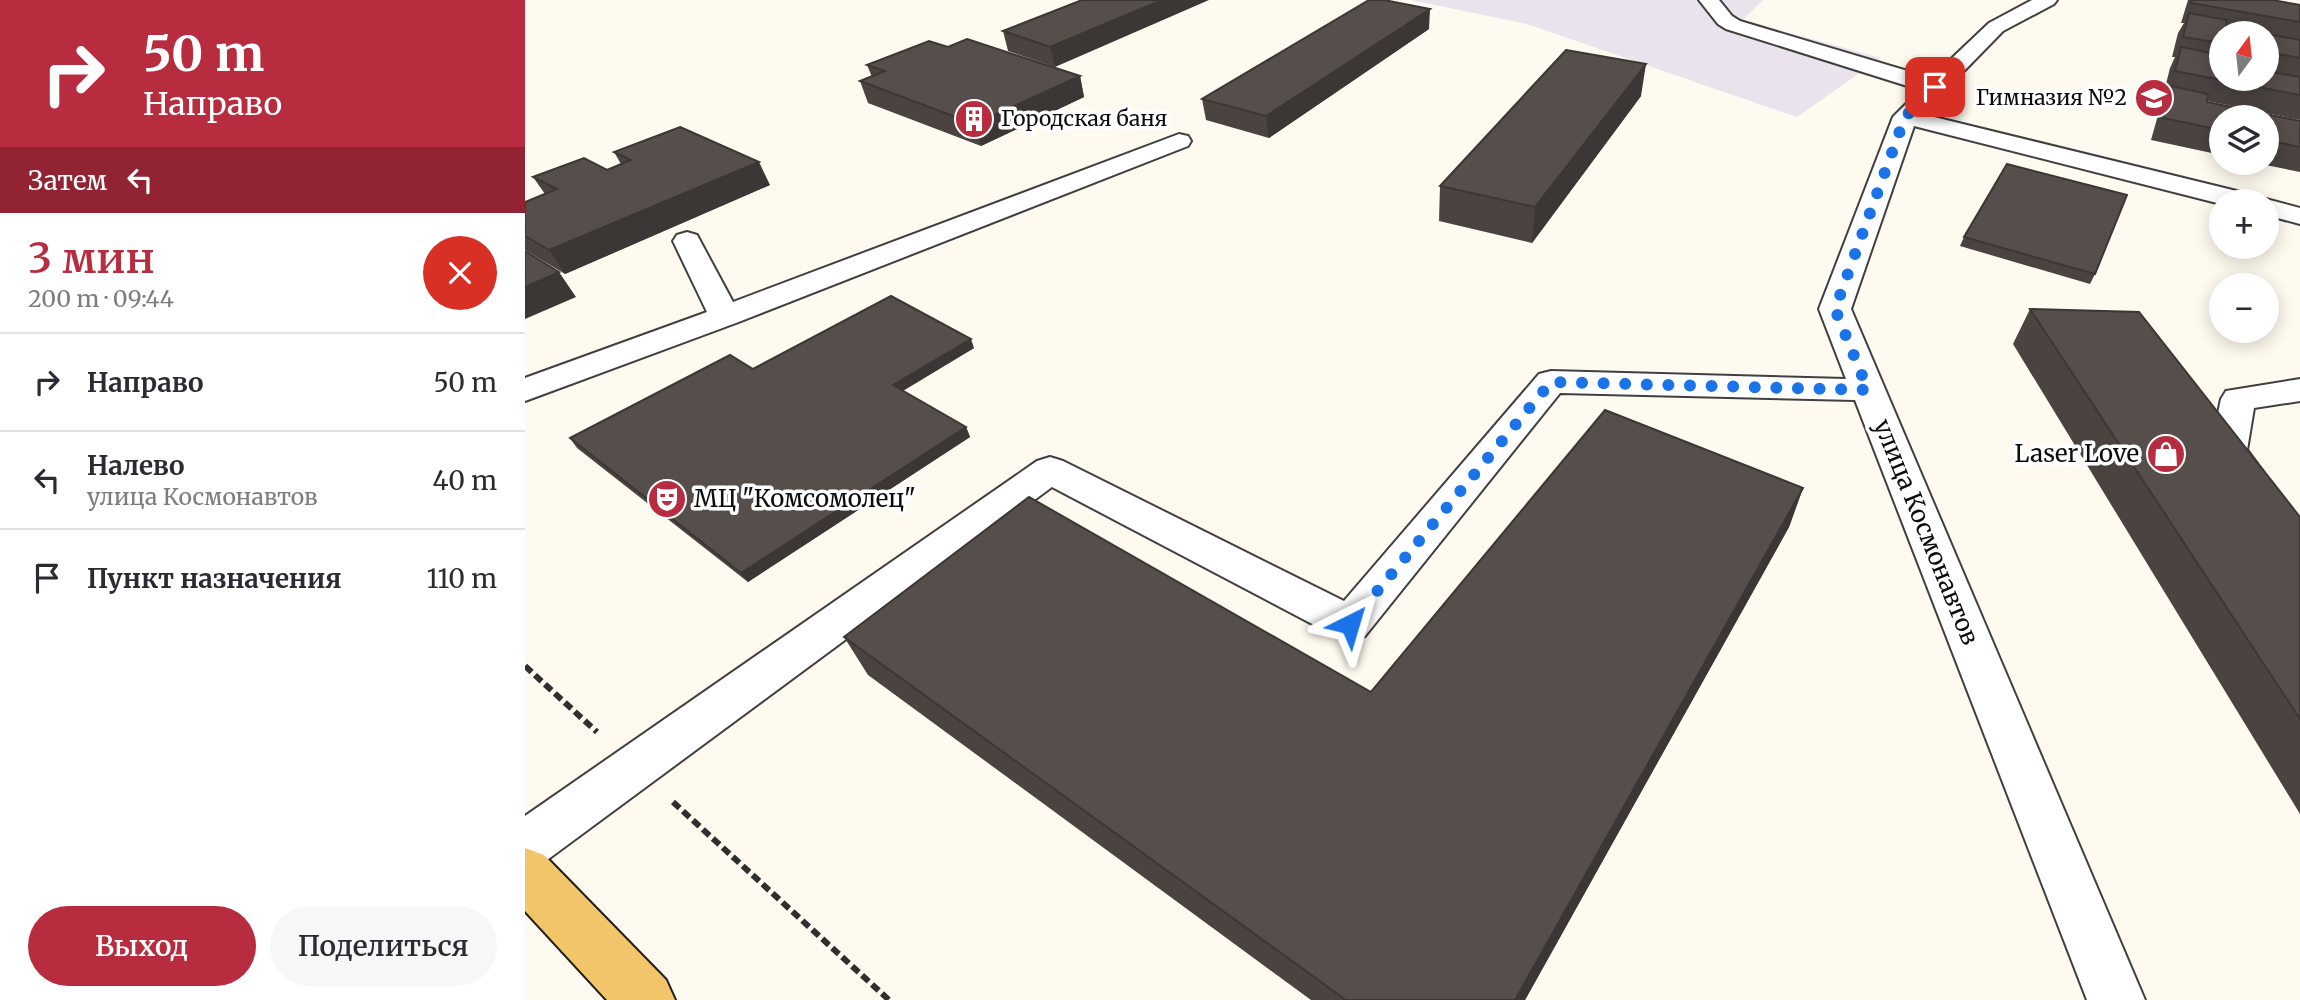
<!DOCTYPE html>
<html lang="ru">
<head>
<meta charset="utf-8">
<style>
  body { margin:0; font-family:Merriweather,serif; background:#f7f7f7; color:#2b2b33; height:100vh; display:flex; flex-direction:column; font-size:26px; white-space:nowrap }
  * { box-sizing:border-box; margin:0 }
  p { font-size:23px; color:#7c7c81 }
  .icon { flex:none; width:38px; height:38px; fill:none; stroke:currentColor; stroke-width:2; stroke-linecap:round; stroke-linejoin:round }
  .map { position:relative; flex:1; overflow:hidden }
  .drawer { display:flex; flex-direction:column; background:#fff; width:525px }
  .drawer>* { flex:none }
  .banner { background:#b72c3f; color:#fff; overflow:hidden }
  .needle { width:46px; rotate:15deg }
  .controls { position:absolute; left:1684px; top:21px; display:grid; gap:14px }
  .controls a { display:grid; place-items:center; width:70px; height:70px; border-radius:50%; background:#fff; box-shadow:0 4px 18px #0003; font-size:35px }
  .pin { position:absolute; display:grid; place-items:center; width:60px; height:60px; color:#fff; margin:-30px; border-radius:14px; box-shadow:0 4px 10px #0006 }
  .me { position:absolute; width:77px; margin:-38px; rotate:40deg; stroke-linejoin:round; filter:drop-shadow(0 0 5px #0008) }
  .turn { display:flex; align-items:center; gap:24px; height:147px; padding:0 28px; font-size:32px }
  .turn .icon { width:91px; height:91px; stroke-width:2.5 }
  .turn b { display:block; font-size:49px; line-height:60px }
  .then { display:flex; align-items:center; height:66px; padding:0 28px; background:#0003; gap:14px; font-size:26px }
  .round { display:grid; place-items:center; flex:none; width:74px; height:74px; border-radius:37px; background:#f7f7f7 }
  .headline { display:flex; align-items:center; justify-content:space-between; height:119px; padding:0 28px }
  h1 { font-size:42px; font-weight:600; line-height:52px; color:#b72c3f }
  .primary-button { display:flex; gap:14px; margin-top:auto; padding:14px 28px }
  .primary-button a { flex:1; height:80px; border-radius:42px; background:#b72c3f; color:#fff; font-size:28px; font-weight:600; line-height:80px; text-align:center }
  .primary-button a+a { background:#f7f7f7; color:#2b2b33 }
  ul { padding:0; list-style:none }
  li { display:flex; align-items:center; gap:21px; height:98px; padding:0 28px; border-top:2px solid #e1e1e2 }
  li div { flex:1 }
  li b { display:block; font-size:26px }
  li em { font-style:normal }
  main { display:flex; flex:1; min-height:0 }
  .map>svg:first-child { display:block }
  .industrial { fill:#eae2ec }
  .lines { fill:none; stroke-linecap:round; stroke-linejoin:round }
  .minor-casing { stroke:#404040; stroke-width:4 }
  .major-casing { stroke:#1e1e1e; stroke-width:4 }
  .path { stroke:#2f2f2f; stroke-width:6; stroke-dasharray:9 4.5; stroke-linecap:butt }
  .minor { fill:#fff; fill-rule:evenodd }
  .major { fill:#f2c56b; fill-rule:evenodd }
  .wall { fill:#4a4340; fill-rule:evenodd }
  .shaded-wall { fill:#3c3734 }
  .building { fill:#564e4a; stroke:#3c3734; stroke-width:2 }
  .route { stroke:#1a73e8; stroke-width:12; stroke-dasharray:0 21.6 }
  .labels { text-anchor:middle; stroke-width:7; stroke-linejoin:round; paint-order:stroke }
  .far-poi-label { font-size:21px; fill:#0d0d0d; stroke:#fff; text-anchor:end }
  .poi-label { font-size:24px; fill:#0d0d0d; stroke:#fff; text-anchor:end }
  .street-label { font-size:24px; fill:#0d0d0d; stroke:#fff }
</style>
</head>
<body>
<main>
<section class="drawer">
<div class="banner">
<div class="turn"><svg class="icon" aria-label="right" viewBox="0 0 24 24"><path d="M7 20v-9h11M14 6l5 5-5 5"/></svg><div><b>50 m</b>Направо</div></div>
<div class="then">Затем<svg class="icon" aria-label="left" viewBox="0 0 24 24"><path d="M17 20v-9H6M10 6l-5 5 5 5"/></svg></div>
</div>
<div class="headline"><div><h1>3 мин</h1><p>200 m · 09:44</p></div><a class="round" style="background:#d93025;color:#fff"><svg class="icon" aria-label="close" viewBox="0 0 24 24"><path d="M6 6l12 12M18 6L6 18"/></svg></a></div>
<ul>
<li><svg class="icon" aria-label="right" viewBox="0 0 24 24"><path d="M7 20v-9h11M14 6l5 5-5 5"/></svg><div><b>Направо</b></div><em>50 m</em></li>
<li><svg class="icon" aria-label="left" viewBox="0 0 24 24"><path d="M17 20v-9H6M10 6l-5 5 5 5"/></svg><div><b>Налево</b><p>улица Космонавтов</p></div><em>40 m</em></li>
<li><svg class="icon" aria-label="arrive" viewBox="0 0 24 24"><path d="M6 21V4h12l-3 4 3 4H6"/></svg><div><b>Пункт назначения</b></div><em>110 m</em></li>
</ul>
<div class="primary-button"><a>Выход</a><a>Поделиться</a></div>
</section>
<div class="map">
<svg width="1775" height="1000" viewBox="0 0 1775 1000">
  <rect width="100%" height="100%" fill="#fefaef"/>
  <!-- industrial -->
  <path class="industrial" d="M886,0H1238L1218,20L1356,58L1272,117L1002,24Z"/>
  <g class="lines">
    <defs>
      <path id="minor" d="M1174,0H1194L1207,16L1215,21L1406,78L1464,23L1507,0H1532L1529,4L1478,31L1397,114L1728,195L1731,201L1741,199L1775,208V224L1741,215V201H1696V204L1389,126L1326,309L1620,1000H1562L1330,400L1035,393L840,636L825,641L810,636L527,487L18,863L0,870V816L512,461L525,457L538,461L819,601L1014,374L1026,371L1321,379L1294,309L1368,117L1395,90L1201,29L1193,24Z
        M654,134L663,136L666,141L663,146L211,323L0,401V378L182,312L148,241L152,235L162,232L172,235L208,302Z
        M1775,379V401L1729,408L1722,450L1775,523V568L1761,564L1685,451L1696,399L1701,391Z"/>
      <path id="major" d="M0,848L19,855L141,980L150,1000H82L0,911Z"/>
    </defs>
    <!-- minor casing -->
    <use href="#minor" class="minor-casing"/>
    <!-- major casing -->
    <use href="#major" class="major-casing"/>
    <!-- path -->
    <path class="path" d="M0,666L72,732
      M148,802L364,1000"/>
    <!-- minor -->
    <use href="#minor" class="minor"/>
    <!-- major -->
    <use href="#major" class="major"/>
  </g>
  <!-- wall -->
  <path class="wall" d="M557,0L530,67L483,51L478,31Z
    M1663,0H1747L1775,22V120L1682,101V102L1775,121V172L1731,163H1741V117H1696V155L1626,140L1635,108L1643,93L1639,92L1645,68L1650,57H1647L1653,33L1659,23H1656ZM1696,33H1741V79H1696Z
    M904,29L744,138L681,120L677,99Z
    M423,47L555,76L559,97L456,146L343,103L335,81L347,77L342,65Z
    M1116,96L1007,243L914,221L915,186Z
    M89,152L245,185L40,274L0,250V202L20,194L8,177L82,170L96,164Z
    M1439,237L1570,274L1565,284L1435,246Z
    M1505,309L1775,517V814L1488,344Z
    M449,348L378,391L441,427L445,437L223,582L52,448L45,438L228,369Z
    M1278,488L1264,527L1000,1000H786L343,675L319,637L846,692Z"/>
  <!-- shaded-wall -->
  <path class="shaded-wall" d="M637,0H684L530,67L525,47Z
    M905,9L904,29L744,138L741,116Z
    M1121,64L1116,96L1007,243L1010,207Z
    M555,76L559,97L456,146L449,124Z
    M234,162L245,185L40,274L24,250Z
    M34,272L51,297L0,319V287Z
    M446,339L449,348L372,394L368,385Z
    M441,427L445,437L223,582L216,573Z
    M1278,488L1264,527L1000,1000H990Z"/>
  <!-- building -->
  <path class="building" d="M557,0H637L525,47L478,31Z
    M844,0H859L905,9L741,116L677,99Z
    M1667,0H1747L1775,5V22L1666,3Z
    M1664,13L1702,20L1701,27L1735,33H1696V43L1658,37Z
    M1741,34L1775,40V58L1741,52Z
    M442,39L555,76L449,124L335,81L360,71L342,65L404,41L423,47Z
    M1656,47L1691,54L1689,61L1696,62V79H1741V71L1775,77V95L1650,71Z
    M1041,50L1121,64L1010,207L915,186Z
    M1646,86L1683,94L1682,102L1775,121V147L1741,140V117H1696V130L1638,118Z
    M155,127L234,162L24,250L0,236V202L32,189L8,177L59,158L82,170L106,160L89,152Z
    M1482,164L1602,195L1570,274L1439,237Z
    M0,251L34,272L0,287Z
    M366,296L446,339L368,385L441,427L216,573L45,438L205,355L228,369Z
    M1505,309L1614,312L1775,517V719Z
    M1080,410L1278,488L990,1000H821L319,637L504,497L846,692Z"/>
  <g class="lines">
    <!-- route -->
    <path class="route" d="M825,624L1026,382L1343,390L1310,309L1380,117L1410,87"/>
  </g>
  <!-- icons -->
  <defs>
    <symbol id="school-disc" viewBox="-11 -11 22 22"><circle r="9.5" fill="#b72c3f" stroke="#fff"/><path d="M0-5L7-2L0 1L-7-2ZM-4 1L0 2.5L4 1V4Q0 6-4 4Z" fill="#fff"/></symbol>
    <symbol id="building-disc" viewBox="-11 -11 22 22"><circle r="9.5" fill="#b72c3f" stroke="#fff"/><path d="M-4-6H4V6H1V3H-1V6H-4ZM-2.5-4.3h1.7v1.8h-1.7ZM.8-4.3h1.7v1.8H.8ZM-2.5-1h1.7V.8h-1.7ZM.8-1h1.7V.8H.8Z" fill="#fff"/></symbol>
    <symbol id="shop-disc" viewBox="-11 -11 22 22"><circle r="9.5" fill="#b72c3f" stroke="#fff"/><path d="M-5-2.5h2.3a2.7 3.5 0 0 1 5.4 0H5L5.5 6h-11ZM-1.5-2.5h3a1.5 2.3 0 0 0-3 0Z" fill="#fff"/></symbol>
    <symbol id="theatre-disc" viewBox="-11 -11 22 22"><circle r="9.5" fill="#b72c3f" stroke="#fff"/><path d="M-5-5.5Q0-4 5-5.5V0Q5 5 0 6Q-5 5-5 0ZM-3.3-2.5H-1v1.5H-3.3ZM1-2.5H3.3v1.5H1ZM-2.8 1Q0 5.5 2.8 1Z" fill="#fff"/></symbol>
  </defs>
  <g fill-rule="evenodd">
    <use href="#school-disc" x="1607" y="76" width="44" height="44"/>
    <use href="#building-disc" x="427" y="97" width="44" height="44"/>
    <use href="#shop-disc" x="1619" y="432" width="44" height="44"/>
    <use href="#theatre-disc" x="120" y="477" width="44" height="44"/>
  </g>
  <g class="labels">
    <!-- far-poi labels -->
    <g class="far-poi-label">
      <text x="1602" y="105">Гимназия №2</text>
      <text x="476" y="126" text-anchor="start">Городская баня</text>
    </g>
    <!-- poi labels -->
    <g class="poi-label">
      <text x="1614" y="462">Laser Love</text>
      <text x="169" y="507" text-anchor="start">МЦ "Комсомолец"</text>
    </g>
    <!-- street labels -->
    <g class="street-label">
      <text transform="translate(1401 532) rotate(68)" y="8">улица Космонавтов</text>
    </g>
  </g>
</svg>
<div class="controls">
<a><svg class="needle" viewBox="-14 -14 28 28"><path d="M0-13l5 13h-10z" fill="#e53935"/><path d="M0 13l5-13h-10z" fill="#7c7c81"/></svg></a>
<a><svg class="icon" aria-label="layers" viewBox="0 0 24 24"><path d="M12 4l9 5-9 5-9-5zM3 14l9 5 9-5"/></svg></a>
<a>+</a>
<a>−</a>
</div>
<div class="pin" style="left:1410px;top:87px;background:#d93025"><svg class="icon" aria-label="arrive" viewBox="0 0 24 24"><path d="M6 21V4h12l-3 4 3 4H6"/></svg></div>
<svg class="me" style="left:825px;top:624px" viewBox="-20 -20 40 40"><path d="M0-17L14 15 0 8-14 15z" fill="#1a73e8" stroke="#fff" stroke-width="4"/></svg>
</div>
</main>
</body>
</html>
